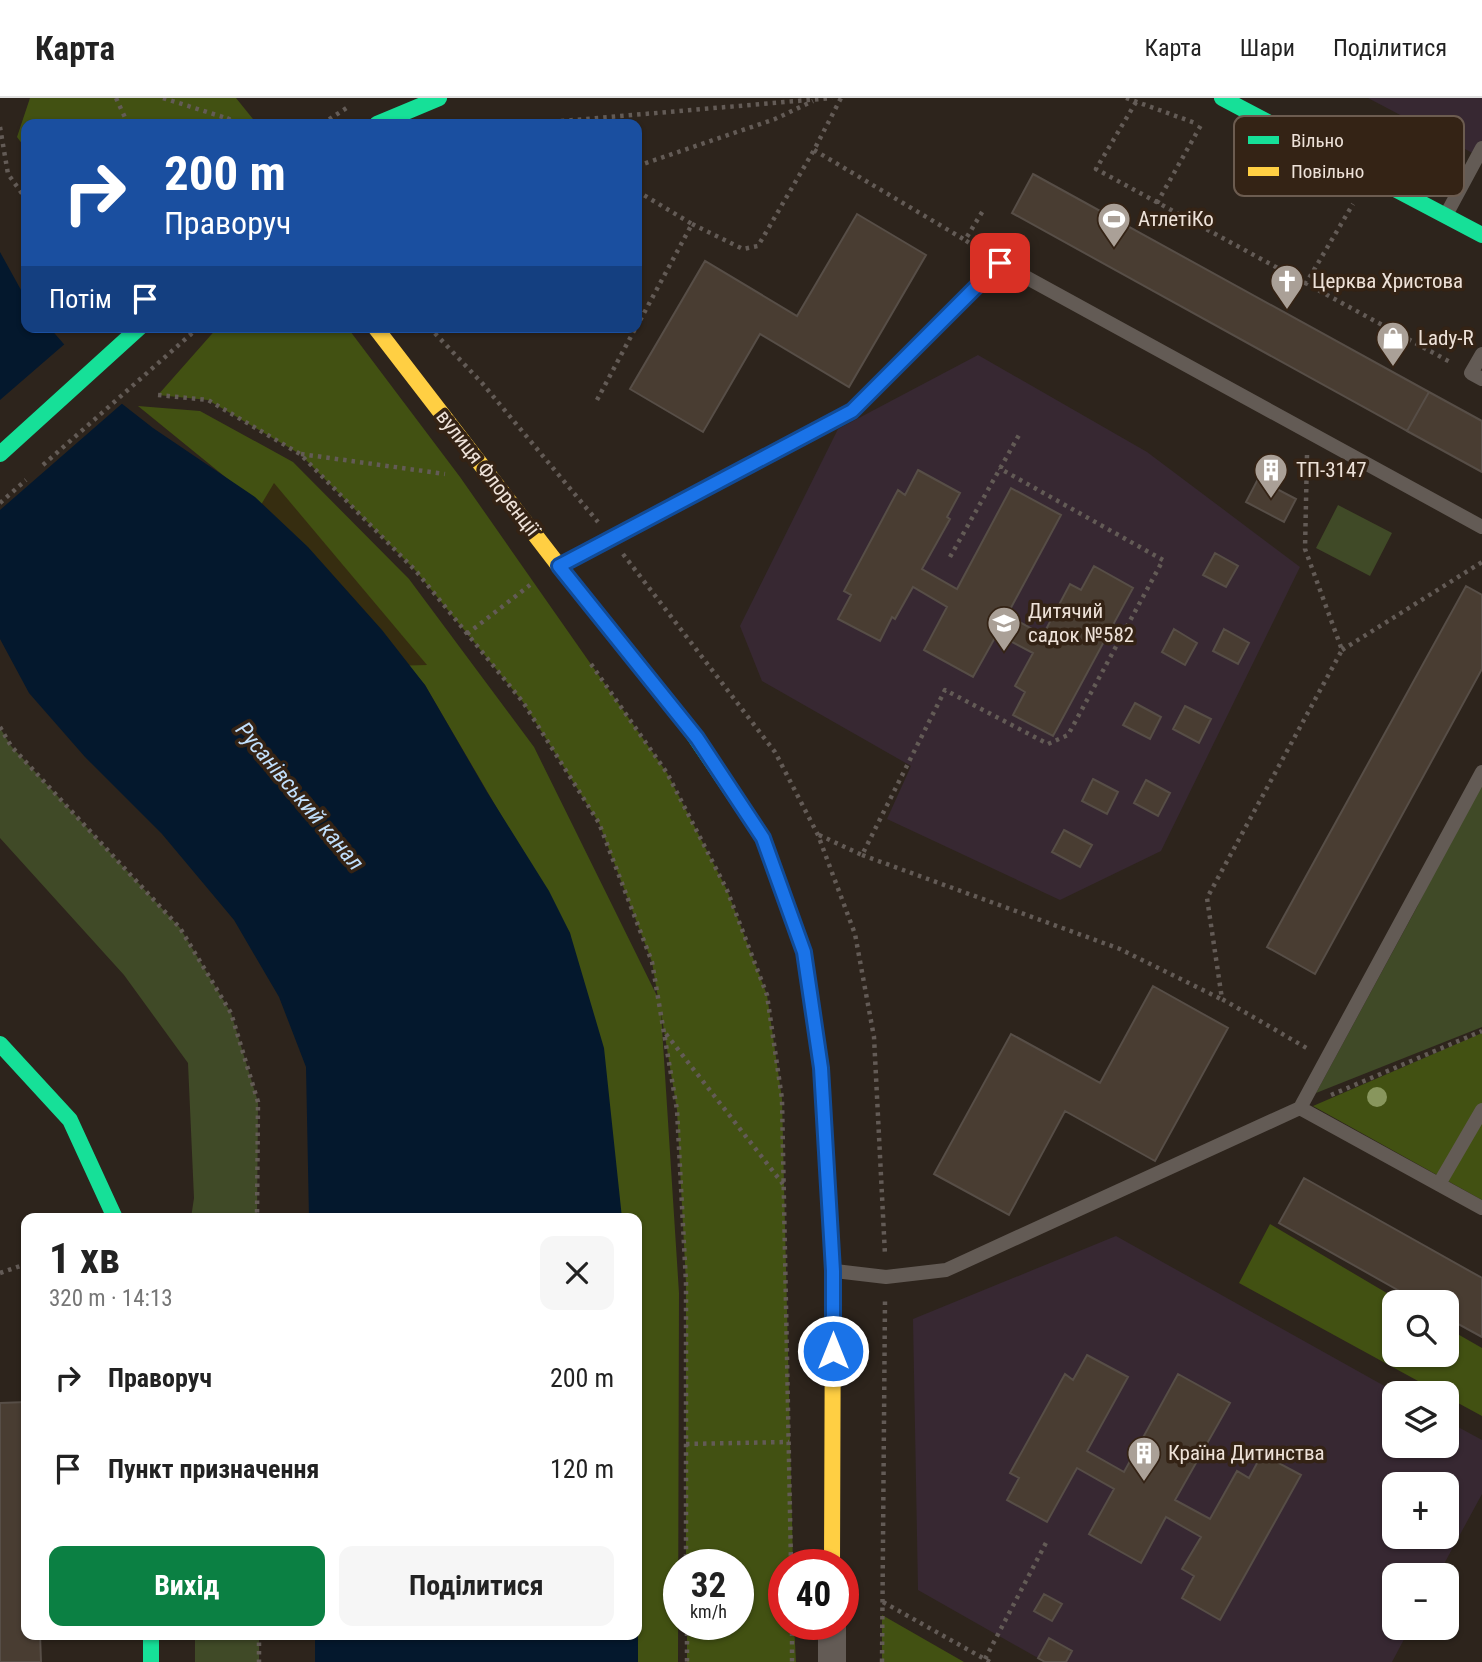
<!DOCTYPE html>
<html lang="uk">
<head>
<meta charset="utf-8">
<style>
  body { margin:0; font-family:"Roboto Condensed",sans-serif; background:#f6f6f6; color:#222; height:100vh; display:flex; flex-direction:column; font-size:26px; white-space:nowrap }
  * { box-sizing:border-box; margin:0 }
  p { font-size:23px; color:#767676 }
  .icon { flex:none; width:38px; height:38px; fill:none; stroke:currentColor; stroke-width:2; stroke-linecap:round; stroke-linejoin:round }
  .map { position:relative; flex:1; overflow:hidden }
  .sheet { position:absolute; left:21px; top:1115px; width:621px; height:427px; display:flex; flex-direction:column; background:#fff; border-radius:14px; box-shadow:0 2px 5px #0004 }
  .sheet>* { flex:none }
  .hud { position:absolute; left:21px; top:21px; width:621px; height:214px; border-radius:14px; box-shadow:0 2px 5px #0004; background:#1a4fa0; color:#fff; overflow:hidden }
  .controls { position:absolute; left:1382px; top:1192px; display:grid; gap:14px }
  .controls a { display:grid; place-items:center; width:77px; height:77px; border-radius:14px; background:#fff; box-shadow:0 2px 5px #0004; font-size:35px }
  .speed { position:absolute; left:663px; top:1451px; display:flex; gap:14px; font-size:35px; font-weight:700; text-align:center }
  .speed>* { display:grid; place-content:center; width:91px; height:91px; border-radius:50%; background:#fff; box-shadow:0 2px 5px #0004; line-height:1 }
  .speed small { font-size:18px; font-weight:400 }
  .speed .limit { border:10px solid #d22; background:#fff; color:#111 }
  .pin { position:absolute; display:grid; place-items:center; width:60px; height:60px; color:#fff; margin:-30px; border-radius:14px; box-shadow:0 4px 10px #0006 }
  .me { position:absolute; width:77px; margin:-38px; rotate:0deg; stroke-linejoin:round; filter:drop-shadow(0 0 5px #0008) }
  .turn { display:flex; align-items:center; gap:24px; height:147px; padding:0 28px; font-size:32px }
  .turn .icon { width:91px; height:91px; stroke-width:2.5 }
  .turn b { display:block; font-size:49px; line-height:60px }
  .then { display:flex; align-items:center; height:66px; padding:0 28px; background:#0003; gap:14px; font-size:26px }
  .round { display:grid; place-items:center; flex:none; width:74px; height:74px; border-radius:14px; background:#f6f6f6 }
  .overview { display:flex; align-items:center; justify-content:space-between; height:119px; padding:0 28px }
  h1 { font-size:42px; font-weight:700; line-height:52px }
  .primary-button { display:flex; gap:14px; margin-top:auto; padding:14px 28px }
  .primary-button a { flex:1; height:80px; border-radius:14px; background:#0b8043; color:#fff; font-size:28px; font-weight:700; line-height:80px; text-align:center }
  .primary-button a+a { background:#f6f6f6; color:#222 }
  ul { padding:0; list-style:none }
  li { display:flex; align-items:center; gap:21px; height:91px; padding:0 28px }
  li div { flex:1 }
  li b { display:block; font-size:26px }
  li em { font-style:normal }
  header { display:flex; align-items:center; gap:42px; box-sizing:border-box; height:98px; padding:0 35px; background:#fff; border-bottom:2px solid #e0e0e0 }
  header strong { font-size:33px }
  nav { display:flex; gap:38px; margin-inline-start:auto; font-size:24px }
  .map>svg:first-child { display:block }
  .education { fill:#372832; fill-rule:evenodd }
  .green { fill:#404a27 }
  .forest { fill:#425112 }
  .sand { fill:#362d10 }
  .water { fill:#04182d }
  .pier { fill:#2d241c }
  .building { fill:#493d32; stroke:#574e47; stroke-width:2 }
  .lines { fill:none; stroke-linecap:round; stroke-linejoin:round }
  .path { stroke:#635b56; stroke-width:4.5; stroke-dasharray:3.5 5; stroke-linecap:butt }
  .lane { stroke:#635b55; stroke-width:14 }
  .street { stroke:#635b55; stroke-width:28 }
  .fast { stroke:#16e098; stroke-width:16 }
  .slow { stroke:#ffcf43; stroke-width:16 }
  .tree { fill:#88965d }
  .route-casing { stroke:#114b97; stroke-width:18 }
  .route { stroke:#1a73e8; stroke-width:12 }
  .labels { text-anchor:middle; stroke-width:7; stroke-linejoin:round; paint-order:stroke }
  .poi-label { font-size:21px; fill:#eee2d9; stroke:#342315; text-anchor:start }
  .street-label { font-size:21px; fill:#eee2d9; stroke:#342315 }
  .water-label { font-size:23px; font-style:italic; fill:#c1dffc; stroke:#342315 }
  .key { fill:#342315; stroke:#6c5c50; stroke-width:2 }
  .key-label { font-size:19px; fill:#eee2d9 }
</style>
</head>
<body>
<header>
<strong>Карта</strong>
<nav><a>Карта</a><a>Шари</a><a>Поділитися</a></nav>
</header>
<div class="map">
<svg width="1482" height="1564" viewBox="0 0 1482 1564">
  <rect width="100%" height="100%" fill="#2d241c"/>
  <!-- education -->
  <path class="education" d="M1368,0H1482V60Z
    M978,257L1147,354L1300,469L1161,753L1060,802L887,721L911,668L762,583L740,528L838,331Z
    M1116,1138L1397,1295H1395V1348H1447V1323L1482,1342V1396L1438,1477H1395V1530H1410L1392,1564H1045L918,1492L913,1221ZM1395,1386H1447V1438H1395Z"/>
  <!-- green -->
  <path class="green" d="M1338,407L1392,435L1370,478L1316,450Z
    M0,630L11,648L180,830L231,915L258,1004L257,1120H191L194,1100L188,965L124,877L0,740Z
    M1482,674V929L1316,995L1417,809Z
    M195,1537H259V1564H195Z"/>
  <!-- forest -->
  <path class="forest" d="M30,0H236L257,26H26V51L17,39Z
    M218,229H347L460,379L667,675L727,792L767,897L782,1001L793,1466H784V1526H794L796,1564H687V1526H738V1466H686V1185L677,1012L661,914L679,1195L678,1564H638L637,1120H602L570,835L425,587L294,435L138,308L200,313L293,364L409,481L534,649L658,900L652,864L599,725L523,604L416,473L300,356L208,302L158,297Z
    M1482,935V1102L1313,1008Z
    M1270,1126L1402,1204H1395V1256H1447V1230L1482,1250V1318L1447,1299V1295H1440L1239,1185Z
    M882,1517L964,1564H882Z"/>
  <!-- sand -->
  <path class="sand" d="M274,385L427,567L351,569L240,442Z"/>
  <!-- water -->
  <path class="water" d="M0,154L26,201V229H49L103,291L153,330L255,399L308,449L382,532L425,587L487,694L549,793L570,835L604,950L622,1120H309L306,969L279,899L234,822L162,736L85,659L29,595L0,541Z
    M637,1261L638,1564H315V1537L637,1536Z"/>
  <!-- pier -->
  <path class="pier" d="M67,244L106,288L125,303L0,412V302Z"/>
  <!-- building -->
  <path class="building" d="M1033,76L1429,294L1407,333L1012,115Z
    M857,116L926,157L849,289L760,236L703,334L630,291L705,163L797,218Z
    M1429,294L1482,323V374L1407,333Z
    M918,372L960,395L947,419L950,421L922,471L957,491L1011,390L1061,417L1007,517L1043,537L1070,486L1081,492L1094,468L1133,490L1053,638L1013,617L1025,594L1015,588L1033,555L997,536L973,579L924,552L947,509L913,489L895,521L892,519L880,543L838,521L851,497L844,493L898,392L905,397Z
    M1258,381L1296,401L1284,424L1246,404Z
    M1215,455L1238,468L1226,489L1203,477Z
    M1466,488L1482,497V571L1315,876L1267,849Z
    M1174,531L1197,545L1185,567L1162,554Z
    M1224,531L1249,545L1238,566L1213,553Z
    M1135,605L1161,619L1150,641L1123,627Z
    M1185,608L1211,621L1199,645L1173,631Z
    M1093,681L1118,694L1107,716L1082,703Z
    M1146,682L1170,695L1158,718L1134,705Z
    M1064,732L1092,747L1080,769L1052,754Z
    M1153,888L1228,930L1155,1063L1065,1013L1009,1117L934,1076L1011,936L1100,985Z
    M1304,1080L1482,1180V1239L1447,1220V1204H1419L1279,1125Z
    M1087,1257L1128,1279L1087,1353L1124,1374L1178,1276L1230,1305L1175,1402L1210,1421L1237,1373L1249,1380L1262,1356L1301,1377L1220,1522L1182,1500L1194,1478L1182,1471L1201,1439L1166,1419L1141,1465L1089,1436L1114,1391L1077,1370L1047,1424L1007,1402L1019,1380L1010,1375L1065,1276L1073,1282Z
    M26,1304V1536H40L41,1564H0V1305Z
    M1044,1496L1062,1506L1052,1523L1034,1513Z
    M1049,1540L1072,1553L1066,1564H1045L1038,1560Z"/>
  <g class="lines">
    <!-- path -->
    <path class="path" d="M116,0L128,26
      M163,0L226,20L235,26
      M1126,0L1198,26
      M1136,4L1096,71L1452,265
      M227,20L240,26
      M322,26L348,9
      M527,26L832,0
      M615,26L616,18
      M0,29L8,76L26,101
      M814,52L965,142
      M637,68L775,21L813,3
      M637,93L692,126L637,228
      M1157,105L1201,27
      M692,126L743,151L758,148L814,52L841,0
      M983,154L965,142L984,111
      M1305,187L1353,106
      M429,229L482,285L598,424
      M158,297L208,302L300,356L416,473L523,604L599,725L652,864L677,1012L686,1185V1466
      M597,302L636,229
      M301,356L445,376
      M1307,357L1305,451L1342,552L1207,800L1222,901L1310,952
      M43,367L199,229
      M0,405L26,382
      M623,456L775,654L818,737L855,836L874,939L885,1157
      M950,459L1019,337
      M467,536L530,487
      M1342,552L1482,464
      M591,566L667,675L727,792L767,897L782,1001L791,1466
      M0,629L11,648L180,830L231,915L258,1004L257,1120
      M819,737L862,757L945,592L1048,646L1068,637L1163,462L999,370
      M862,757L1120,851L1221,901
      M666,936L783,1086
      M1331,997L1482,933
      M0,1175L26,1166
      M686,1346L789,1344
      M883,1504L990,1564
      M687,1526V1564
      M792,1526V1564
      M259,1536V1564
      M985,1561L1048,1441
      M882,1564L885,1201"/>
    <!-- lane -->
    <path class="lane" d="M1446,117L1482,50
      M1482,256L1471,275L1482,281
      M562,466L852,313L1000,165L1482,429
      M1300,1010L1482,674
      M1439,1086L1482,1012
      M835,1173L886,1179L946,1172L1300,1010L1482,1110"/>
    <!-- street -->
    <path class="street" d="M832,1564V1526"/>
    <!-- fast -->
    <path class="fast" d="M1222,0L1482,137
      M377,26L439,0
      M0,356L140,229
      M689,630L763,740L804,854L821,970L830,1122
      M0,946L70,1022L115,1120
      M151,1536V1564"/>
    <!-- slow -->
    <path class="slow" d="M375,229L559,468L689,630
      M830,1122L833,1173L832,1466"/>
  </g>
  <!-- trees -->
  <circle class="tree" cx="1377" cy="999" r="10"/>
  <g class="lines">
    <defs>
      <path id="route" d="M833,1253V1173L821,970L804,854L763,740L697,640L559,468L852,313L1000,165"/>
    </defs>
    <!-- route casing -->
    <use href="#route" class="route-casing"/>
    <!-- route -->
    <use href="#route" class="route"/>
  </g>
  <!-- icons -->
  <defs>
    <symbol id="stadium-pin" viewBox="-11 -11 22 30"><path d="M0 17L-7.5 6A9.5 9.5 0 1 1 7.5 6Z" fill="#aaa097" stroke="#342315"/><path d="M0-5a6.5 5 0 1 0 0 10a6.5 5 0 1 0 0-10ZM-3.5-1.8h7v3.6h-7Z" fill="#fff"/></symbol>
    <symbol id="church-pin" viewBox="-11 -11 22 30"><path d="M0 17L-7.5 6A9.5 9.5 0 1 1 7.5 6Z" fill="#aaa097" stroke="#342315"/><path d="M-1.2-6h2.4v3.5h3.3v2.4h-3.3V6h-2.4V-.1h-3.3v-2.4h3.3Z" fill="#fff"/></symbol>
    <symbol id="shop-pin" viewBox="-11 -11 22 30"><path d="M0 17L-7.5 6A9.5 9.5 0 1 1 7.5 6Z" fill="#aaa097" stroke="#342315"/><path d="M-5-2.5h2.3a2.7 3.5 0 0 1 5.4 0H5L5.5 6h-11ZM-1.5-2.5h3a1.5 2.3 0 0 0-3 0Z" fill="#fff"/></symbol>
    <symbol id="building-pin" viewBox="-11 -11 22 30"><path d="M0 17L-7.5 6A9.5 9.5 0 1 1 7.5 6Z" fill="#aaa097" stroke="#342315"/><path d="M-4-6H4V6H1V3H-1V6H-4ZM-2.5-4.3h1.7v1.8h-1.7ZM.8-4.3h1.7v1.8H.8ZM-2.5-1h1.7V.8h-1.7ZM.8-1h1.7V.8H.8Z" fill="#fff"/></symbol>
    <symbol id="school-pin" viewBox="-11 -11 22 30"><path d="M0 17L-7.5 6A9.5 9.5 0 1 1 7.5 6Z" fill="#aaa097" stroke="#342315"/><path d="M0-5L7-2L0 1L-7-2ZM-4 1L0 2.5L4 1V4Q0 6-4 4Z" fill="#fff"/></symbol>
  </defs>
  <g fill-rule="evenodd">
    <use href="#stadium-pin" x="1095" y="102" width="38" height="52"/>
    <use href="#church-pin" x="1268" y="164" width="38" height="52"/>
    <use href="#shop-pin" x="1374" y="221" width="38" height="52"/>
    <use href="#building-pin" x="1252" y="353" width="38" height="52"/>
    <use href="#school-pin" x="985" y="506" width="38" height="52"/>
    <use href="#building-pin" x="1125" y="1336" width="38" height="52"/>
  </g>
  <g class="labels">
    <!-- poi labels -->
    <g class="poi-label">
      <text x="1138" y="128">АтлетіКо</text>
      <text x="1312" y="190">Церква Христова</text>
      <text x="1418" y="247">Lady-R</text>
      <text x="1296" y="379">ТП-3147</text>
      <text x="1028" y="520">Дитячий<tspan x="1028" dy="24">садок №582</tspan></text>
      <text x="1168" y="1362">Країна Дитинства</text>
    </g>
    <!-- street labels -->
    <g class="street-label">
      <text transform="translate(488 375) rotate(52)" y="7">вулиця Флоренції</text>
    </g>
    <!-- water labels -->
    <g class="water-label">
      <text transform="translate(300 698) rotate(50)" y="8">Русанівський канал</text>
    </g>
  </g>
  <!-- legend -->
  <rect x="1234" y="18" width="230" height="80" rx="10" class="key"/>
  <rect x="1248" y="38" width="31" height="8" fill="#16e098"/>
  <rect x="1248" y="69" width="31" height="9" fill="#ffcf43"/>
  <g class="key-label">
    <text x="1291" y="49">Вільно</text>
    <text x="1291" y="80">Повільно</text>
  </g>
</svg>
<div class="controls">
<a><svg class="icon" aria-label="search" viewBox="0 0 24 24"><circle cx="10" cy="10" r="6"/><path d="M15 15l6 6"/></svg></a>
<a><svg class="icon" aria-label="layers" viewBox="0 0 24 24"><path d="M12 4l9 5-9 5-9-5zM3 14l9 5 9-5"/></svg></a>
<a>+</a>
<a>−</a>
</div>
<div class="speed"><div>32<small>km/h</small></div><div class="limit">40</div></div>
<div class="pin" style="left:1000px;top:165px;background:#d93025"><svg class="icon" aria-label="arrive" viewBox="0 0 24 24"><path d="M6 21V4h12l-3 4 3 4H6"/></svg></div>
<svg class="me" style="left:833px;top:1253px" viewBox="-20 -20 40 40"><circle r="17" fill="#1a73e8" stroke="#fff" stroke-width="3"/><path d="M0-11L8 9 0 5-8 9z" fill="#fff"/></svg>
<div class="hud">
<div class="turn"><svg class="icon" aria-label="right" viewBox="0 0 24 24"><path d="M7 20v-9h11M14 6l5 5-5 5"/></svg><div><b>200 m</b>Праворуч</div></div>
<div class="then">Потім<svg class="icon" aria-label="arrive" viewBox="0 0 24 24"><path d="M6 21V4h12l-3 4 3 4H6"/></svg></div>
</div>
<section class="sheet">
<div class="overview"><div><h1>1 хв</h1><p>320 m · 14:13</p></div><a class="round"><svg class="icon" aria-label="close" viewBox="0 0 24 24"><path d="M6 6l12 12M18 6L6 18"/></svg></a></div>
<ul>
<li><svg class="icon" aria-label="right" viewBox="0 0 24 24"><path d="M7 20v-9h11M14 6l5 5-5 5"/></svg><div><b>Праворуч</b></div><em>200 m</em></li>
<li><svg class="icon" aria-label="arrive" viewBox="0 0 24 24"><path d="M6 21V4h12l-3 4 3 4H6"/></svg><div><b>Пункт призначення</b></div><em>120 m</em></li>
</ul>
<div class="primary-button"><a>Вихід</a><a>Поділитися</a></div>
</section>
</div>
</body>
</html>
